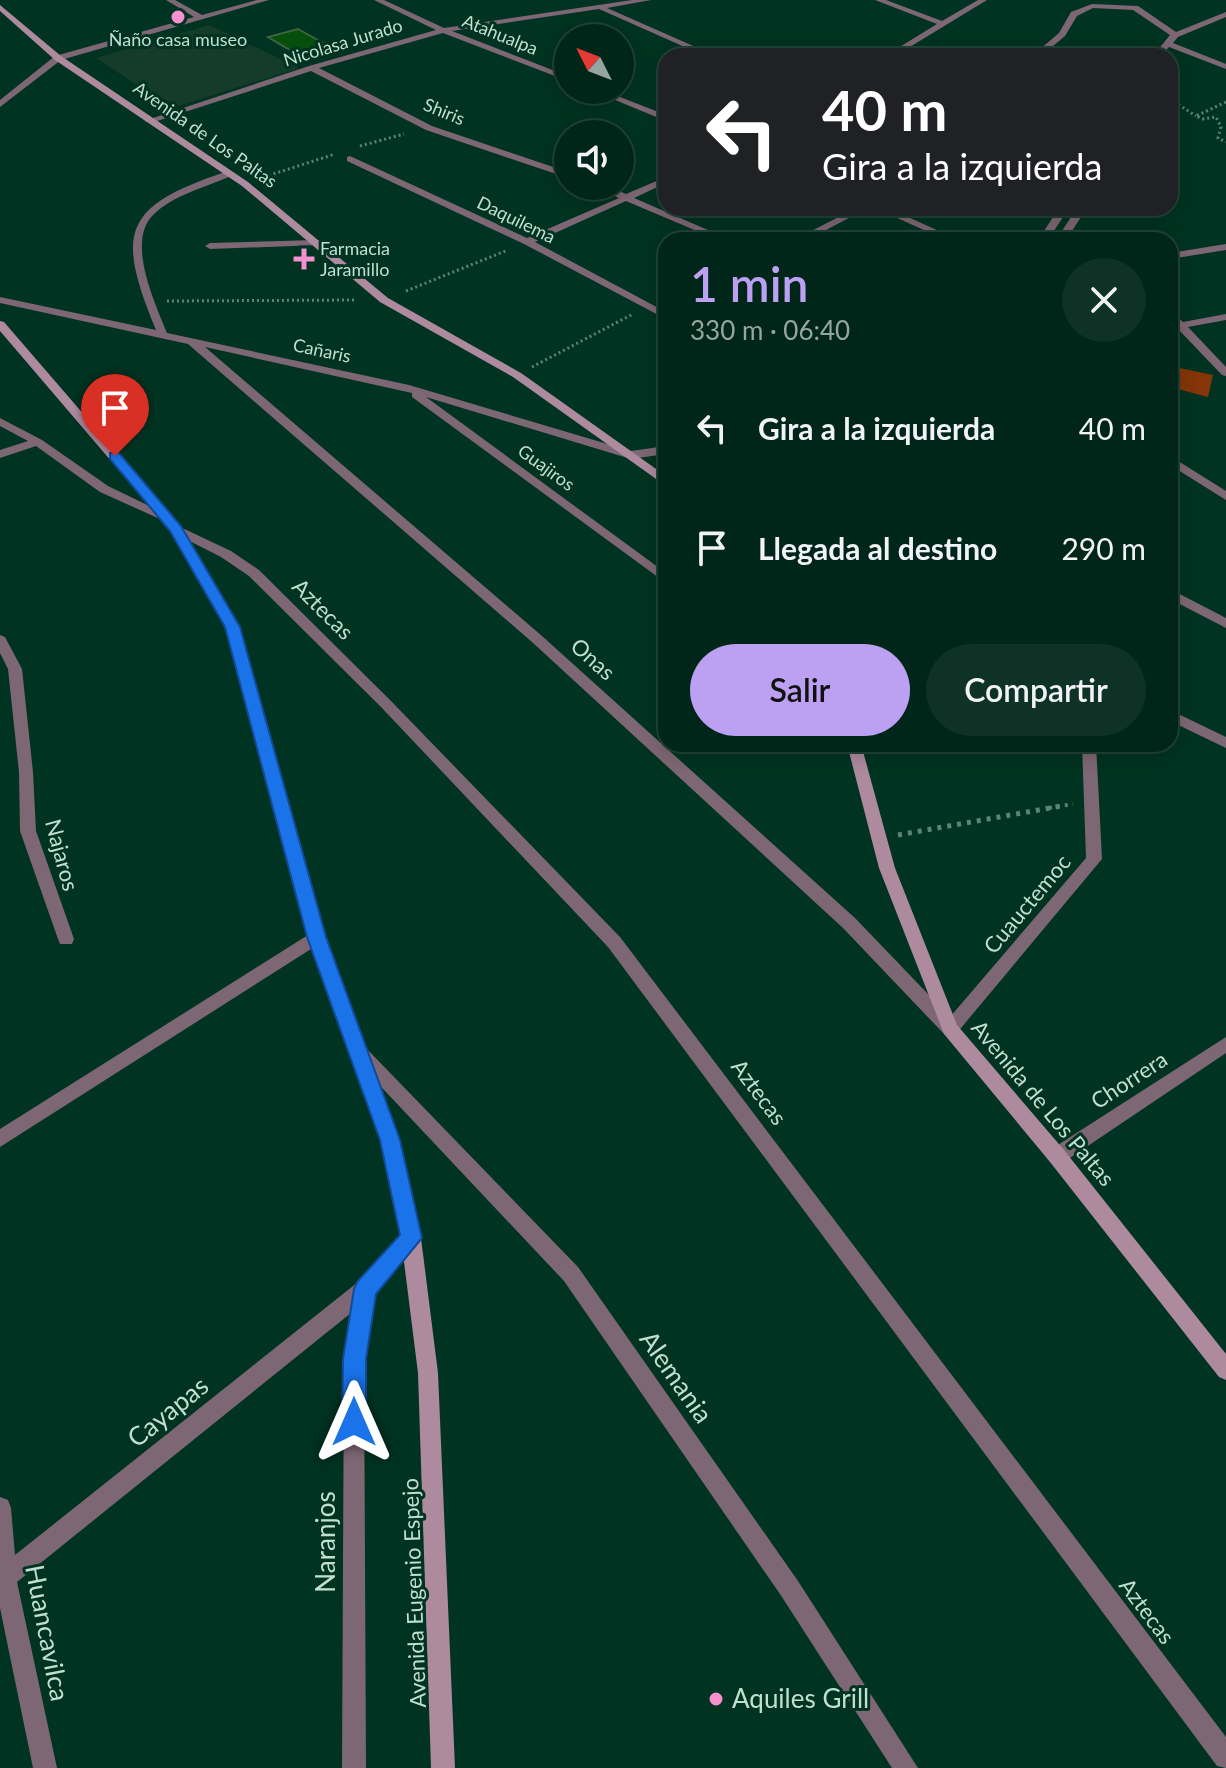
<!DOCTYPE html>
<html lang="es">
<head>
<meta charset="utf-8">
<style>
  body { margin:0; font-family:Lato,sans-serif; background:#0e3226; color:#f1f3f6; height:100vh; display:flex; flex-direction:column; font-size:30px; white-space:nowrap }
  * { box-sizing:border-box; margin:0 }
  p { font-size:26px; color:#95a5a2 }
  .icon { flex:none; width:44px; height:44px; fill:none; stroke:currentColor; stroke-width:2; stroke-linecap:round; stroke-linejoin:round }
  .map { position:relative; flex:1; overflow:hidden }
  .side { position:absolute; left:658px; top:232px; width:520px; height:520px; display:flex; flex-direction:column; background:#002619; border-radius:24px; box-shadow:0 4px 20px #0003,0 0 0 2px #224338 }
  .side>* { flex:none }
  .guide { position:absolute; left:658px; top:48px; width:520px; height:168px; border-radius:24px; box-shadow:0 4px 20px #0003,0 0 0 2px #224338; background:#202124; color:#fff; overflow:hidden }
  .needle { width:52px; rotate:312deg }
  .fabs { position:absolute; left:554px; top:24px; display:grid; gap:16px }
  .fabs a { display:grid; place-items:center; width:80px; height:80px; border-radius:50%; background:#002619; box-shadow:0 4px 20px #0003,0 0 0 2px #224338; font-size:40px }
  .pin { position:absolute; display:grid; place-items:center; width:68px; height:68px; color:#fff; margin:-82px -34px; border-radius:50% 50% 50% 0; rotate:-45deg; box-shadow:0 0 8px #0007 }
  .pin .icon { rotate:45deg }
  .me { position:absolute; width:88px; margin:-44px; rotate:0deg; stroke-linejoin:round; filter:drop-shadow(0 0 6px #0008) }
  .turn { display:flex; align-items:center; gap:28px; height:168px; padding:0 32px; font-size:36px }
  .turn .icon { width:104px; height:104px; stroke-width:2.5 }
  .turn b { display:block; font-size:56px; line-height:68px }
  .round { display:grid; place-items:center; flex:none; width:84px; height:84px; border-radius:42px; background:#0e3226 }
  .overview { display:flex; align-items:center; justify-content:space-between; height:136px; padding:0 32px }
  h1 { font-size:48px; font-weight:600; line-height:60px; color:#bca0f2 }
  .primary-button { display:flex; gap:16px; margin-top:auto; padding:16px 32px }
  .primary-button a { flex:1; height:92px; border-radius:48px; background:#bca0f2; color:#111; font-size:32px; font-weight:600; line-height:92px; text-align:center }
  .primary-button a+a { background:#0e3226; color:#f1f3f6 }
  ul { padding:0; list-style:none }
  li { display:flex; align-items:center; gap:24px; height:120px; padding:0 32px }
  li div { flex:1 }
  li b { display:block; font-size:30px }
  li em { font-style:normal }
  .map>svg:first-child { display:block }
  .built { fill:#153b2b }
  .green { fill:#853508 }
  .building { fill:#064e0b; stroke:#3e653d; stroke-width:2 }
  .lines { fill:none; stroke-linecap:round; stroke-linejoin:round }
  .path-far2 { stroke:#5b8473; stroke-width:3; stroke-dasharray:2 3; stroke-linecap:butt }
  .path-far1 { stroke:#5b8473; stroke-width:4; stroke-dasharray:3 5; stroke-linecap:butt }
  .path { stroke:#5b8473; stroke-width:5; stroke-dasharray:4 6; stroke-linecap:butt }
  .street { fill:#7e6774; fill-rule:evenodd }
  .secondary { fill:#ae8a9f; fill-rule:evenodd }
  .route { fill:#1a73e8; stroke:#114b97; stroke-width:2 }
  .poi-dot { fill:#f690cf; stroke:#003321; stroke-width:3 }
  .labels { text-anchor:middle; stroke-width:6; stroke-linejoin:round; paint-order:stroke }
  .far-street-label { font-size:18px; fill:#c1dfd0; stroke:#003321 }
  .far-poi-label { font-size:18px; fill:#c1dfd0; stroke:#003321 }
  .street-label { font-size:22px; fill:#c1dfd0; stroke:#003321 }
  .near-street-label { font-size:26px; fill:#c1dfd0; stroke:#003321 }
  .near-poi-label { font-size:26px; fill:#c1dfd0; stroke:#003321; text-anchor:start }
</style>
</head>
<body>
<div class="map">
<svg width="1226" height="1768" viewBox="0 0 1226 1768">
  <rect width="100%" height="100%" fill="#003321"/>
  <!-- built -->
  <path class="built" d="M209,25L299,68L172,108L96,58Z"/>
  <!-- green -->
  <path class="green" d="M1170,366L1213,375L1208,397L1170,387Z"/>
  <!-- building -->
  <path class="building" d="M298,29L330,47L300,56L268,37Z"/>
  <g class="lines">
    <!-- path-far2 -->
    <path class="path-far2" d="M1170,99L1196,116
      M1226,102L1196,116L1203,119L1216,117L1221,127L1218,138L1226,142
      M360,146L404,134
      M264,177L335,154
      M406,291L508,250
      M167,301L357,300
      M532,367L633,314"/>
    <!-- path-far1 -->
    <path class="path-far1" d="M1049,808L1073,804"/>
    <!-- path -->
    <path class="path" d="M898,835L1061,806"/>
    <!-- street -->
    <path class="street" d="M166,0H175L202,15L257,0H269L61,60L0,107V100L55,56L194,17Z
      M374,0H384L444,28L632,0H651L607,8L716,56H705L599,9L452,31L568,76V81L443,33L319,68L432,126L568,172V178L426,130L311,71L151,123L144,121L309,66L436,30Z
      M875,0H886L942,21L978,0H987L895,56H885L937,24Z
      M1092,4L1138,6L1176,32L1226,12V17L1178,37L1173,43L1226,64V69L1169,47L1161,56H1153L1170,35L1133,10L1093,8L1077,16L1065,36L1041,56H1032L1059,33L1071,12Z
      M591,90H602L666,115V121Z
      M350,156L527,238L619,198L594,186H607L626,194L666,177V183L634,198L731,240H718L626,201L535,242L666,312V319L524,244L347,161V157Z
      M228,171L231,172V176C206,187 173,195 153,215C126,242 155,303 167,333L409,385L631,451L666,446V454L631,459L426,397L666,573V583L412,397V393L205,347L542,636L855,918L950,1017L1086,858L1082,744H1096L1102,859L956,1034L950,1036L944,1034L843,928L532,642L188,344L0,303V297L156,330C115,231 123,206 228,171Z
      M856,208H868L807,240H794Z
      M875,208H888L959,240H946Z
      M1059,208H1069L1048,240H1038Z
      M1077,208H1087L1068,237L1070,240H1060L1058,237Z
      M317,240L320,241V245L210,249L205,246L210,243Z
      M1226,244V250L1170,259V253Z
      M1170,311L1183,322L1226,314V320L1188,327L1226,367V376L1222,375L1178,329L1172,328Z
      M0,418L42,440L108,486L170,516L168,519H160L100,492L36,446L0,458V450L28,441L0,426Z
      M1170,456L1226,491V500L1170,465Z
      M176,525L231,551L259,570L391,701L620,937L1226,1737V1768L1217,1766L608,947L381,707L249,576L221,557L172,532V526Z
      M1170,589L1226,618V628L1170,599Z
      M0,635L5,637L22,669L33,772L36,831L74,939L72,944H60L58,939L20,831L19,772L8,669L0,653Z
      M1170,710L1226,737V748L1170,721Z
      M316,930L322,932L324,937L322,942L0,1147V1129Z
      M1226,1037V1053L1064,1162L1057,1164L1050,1162L1048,1156L1050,1150Z
      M359,1044L365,1047L578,1267L798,1581L918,1768H892L782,1597L564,1281L353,1057L350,1052L353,1047Z
      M411,1229L418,1232L421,1238L418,1244L374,1293L364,1359L366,1768H342L344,1359L351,1313L17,1582L57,1768H33L0,1608V1497L8,1500L11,1508L15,1555L358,1282L404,1232Z"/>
    <!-- secondary -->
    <path class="secondary" d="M0,5L61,56L248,182L388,298L521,373L666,476V486L513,377L380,302L242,186L55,60L0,11Z
      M0,321L4,322L180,526L239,627L324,937L399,1140L421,1238L438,1373L455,1768H431L418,1373L401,1238L381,1140L308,937L225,627L171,531L0,331Z
      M847,744H861L895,868L957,1025L1064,1150L1226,1354V1380L1219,1377L1050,1162L944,1034L879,868Z"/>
  </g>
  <!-- route -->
  <path class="route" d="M110,453H119L181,526L240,627L326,937L400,1140L422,1238L376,1294L366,1359V1422L363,1431L354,1434L346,1431L342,1422L343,1359L354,1289L357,1282L400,1235L380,1140L307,937L225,627L170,531L110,459Z"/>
  <!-- markers -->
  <g class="poi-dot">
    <circle cx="178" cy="17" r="8"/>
    <path d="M300 247h8v8h8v8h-8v8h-8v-8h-8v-8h8z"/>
    <circle cx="716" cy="1699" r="8"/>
  </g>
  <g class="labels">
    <!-- far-street labels -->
    <g class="far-street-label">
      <text transform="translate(500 35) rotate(22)" y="6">Atahualpa</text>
      <text transform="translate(343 43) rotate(-17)" y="6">Nicolasa Jurado</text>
      <text transform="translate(444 112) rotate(22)" y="6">Shiris</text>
      <text transform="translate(205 135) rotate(35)" y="6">Avenida de Los Paltas</text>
      <text transform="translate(516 220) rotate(26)" y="6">Daquilema</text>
      <text transform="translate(322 351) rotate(12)" y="6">Cañaris</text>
      <text transform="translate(546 468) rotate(36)" y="6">Guajiros</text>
    </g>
    <!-- far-poi labels -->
    <g class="far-poi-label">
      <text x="178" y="46">Ñaño casa museo</text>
      <text x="320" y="255" text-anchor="start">Farmacia<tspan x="320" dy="21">Jaramillo</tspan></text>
    </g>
    <!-- street labels -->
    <g class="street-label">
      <text transform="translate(323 609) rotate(45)" y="8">Aztecas</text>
      <text transform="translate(593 659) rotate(42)" y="8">Onas</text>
      <text transform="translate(62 855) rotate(75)" y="8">Najaros</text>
      <text transform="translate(1027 904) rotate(-50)" y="8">Cuauctemoc</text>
      <text transform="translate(1129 1080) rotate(-33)" y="8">Chorrera</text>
      <text transform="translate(759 1092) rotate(53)" y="8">Aztecas</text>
      <text transform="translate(1043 1103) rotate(50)" y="8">Avenida de Los Paltas</text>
      <text transform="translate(414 1593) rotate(-92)" y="8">Avenida Eugenio Espejo</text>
      <text transform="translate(1147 1611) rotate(53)" y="8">Aztecas</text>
    </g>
    <!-- near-street labels -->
    <g class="near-street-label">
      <text transform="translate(676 1377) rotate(55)" y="9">Alemania</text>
      <text transform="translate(168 1412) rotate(-39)" y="9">Cayapas</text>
      <text transform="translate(326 1542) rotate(-90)" y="9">Naranjos</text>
      <text transform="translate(47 1633) rotate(79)" y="9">Huancavilca</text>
    </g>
    <!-- near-poi labels -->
    <g class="near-poi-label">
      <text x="732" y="1708">Aquiles Grill</text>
    </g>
  </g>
</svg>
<div class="fabs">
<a><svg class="needle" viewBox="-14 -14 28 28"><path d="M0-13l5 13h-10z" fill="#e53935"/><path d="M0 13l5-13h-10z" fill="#95a5a2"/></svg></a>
<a><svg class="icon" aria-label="sound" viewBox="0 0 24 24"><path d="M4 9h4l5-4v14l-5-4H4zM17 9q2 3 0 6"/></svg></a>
</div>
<div class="pin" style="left:115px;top:456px;background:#d93025"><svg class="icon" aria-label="arrive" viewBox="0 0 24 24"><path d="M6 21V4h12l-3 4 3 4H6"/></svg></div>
<svg class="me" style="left:354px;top:1422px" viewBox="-20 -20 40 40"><path d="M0-17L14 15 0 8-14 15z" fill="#1a73e8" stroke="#fff" stroke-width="4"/></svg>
<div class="guide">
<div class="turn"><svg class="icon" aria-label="left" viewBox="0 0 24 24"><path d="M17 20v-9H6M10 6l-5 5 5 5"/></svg><div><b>40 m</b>Gira a la izquierda</div></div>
</div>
<section class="side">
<div class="overview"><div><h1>1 min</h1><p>330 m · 06:40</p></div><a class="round"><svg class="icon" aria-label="close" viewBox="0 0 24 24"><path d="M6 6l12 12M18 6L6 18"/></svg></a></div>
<ul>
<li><svg class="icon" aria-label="left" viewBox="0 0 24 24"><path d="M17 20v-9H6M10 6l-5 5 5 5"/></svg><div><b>Gira a la izquierda</b></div><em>40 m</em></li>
<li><svg class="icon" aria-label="arrive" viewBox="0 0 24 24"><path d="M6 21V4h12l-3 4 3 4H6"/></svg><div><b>Llegada al destino</b></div><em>290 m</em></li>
</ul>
<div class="primary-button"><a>Salir</a><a>Compartir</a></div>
</section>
</div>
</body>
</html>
